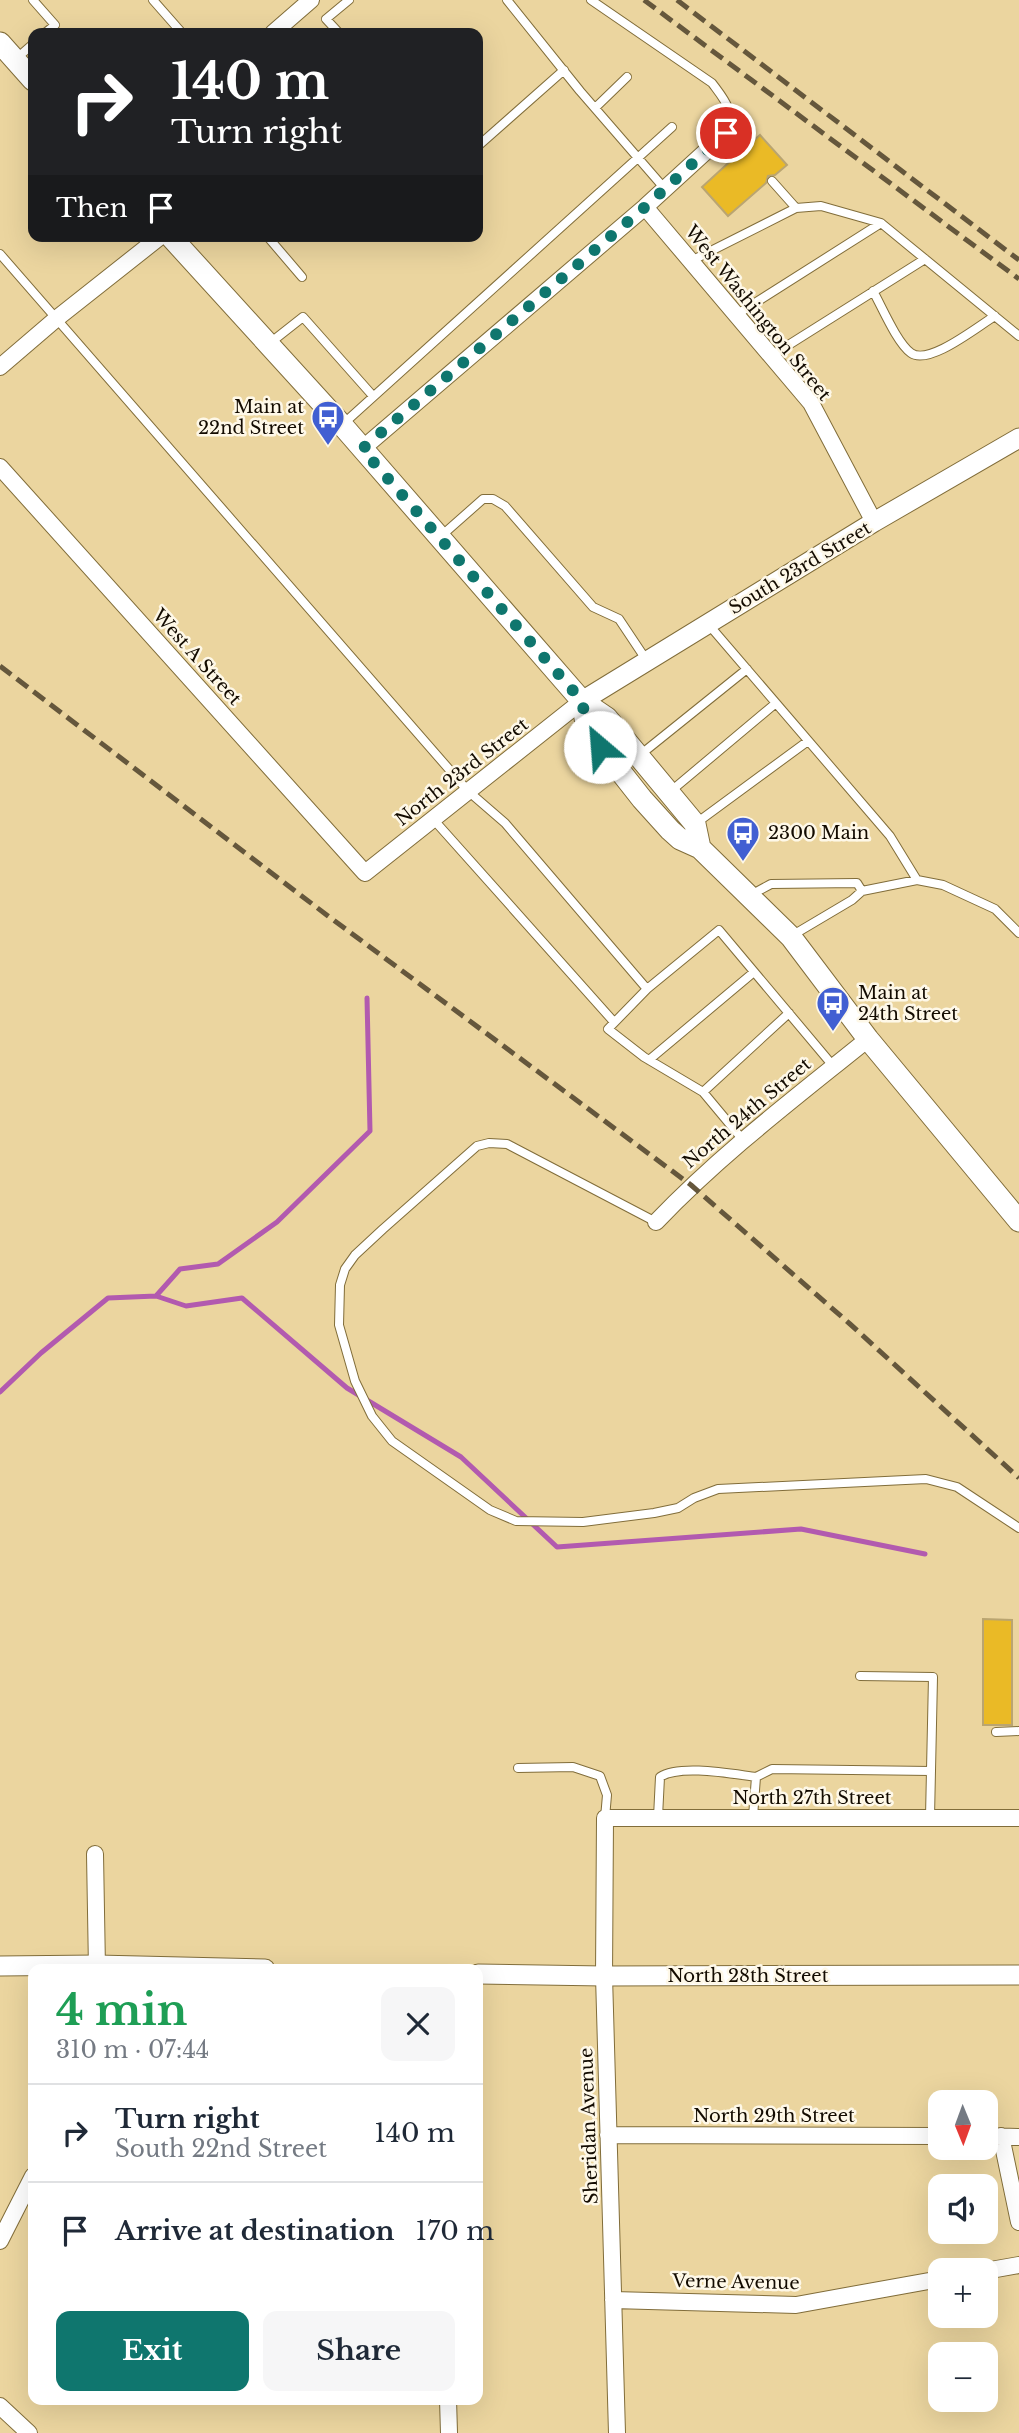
<!DOCTYPE html>
<html lang="en">
<head>
<meta charset="utf-8">
<style>
  body { margin:0; font-family:"Libre Baskerville",serif; background:#f6f6f7; color:#1f2937; height:100vh; display:flex; flex-direction:column; font-size:26px; white-space:nowrap }
  * { box-sizing:border-box; margin:0 }
  p { font-size:23px; color:#747a83 }
  .icon { flex:none; width:38px; height:38px; fill:none; stroke:currentColor; stroke-width:2; stroke-linecap:round; stroke-linejoin:round }
  .map { position:relative; flex:1; overflow:hidden }
  .details { position:absolute; left:28px; top:1964px; width:455px; height:441px; display:flex; flex-direction:column; background:#fff; border-radius:14px; box-shadow:0 7px 28px #0002 }
  .details>* { flex:none }
  .guide { position:absolute; left:28px; top:28px; width:455px; height:214px; border-radius:14px; box-shadow:0 7px 28px #0002; background:#202124; color:#fff; overflow:hidden }
  .needle { width:46px; rotate:179deg }
  .tools { position:absolute; left:928px; top:2090px; display:grid; gap:14px }
  .tools a { display:grid; place-items:center; width:70px; height:70px; border-radius:14px; background:#fff; box-shadow:0 7px 28px #0002; font-size:35px }
  .pin { position:absolute; display:grid; place-items:center; width:60px; height:60px; color:#fff; margin:-30px; border:4px solid #fff; border-radius:50%; box-shadow:0 2px 7px #0007 }
  .me { position:absolute; width:77px; margin:-38px; rotate:333deg; stroke-linejoin:round; filter:drop-shadow(0 0 5px #0008) }
  .turn { display:flex; align-items:center; gap:24px; height:147px; padding:0 28px; font-size:32px }
  .turn .icon { width:91px; height:91px; stroke-width:2.5 }
  .turn b { display:block; font-size:49px; line-height:60px }
  .then { display:flex; align-items:center; height:66px; padding:0 28px; background:#0003; gap:14px; font-size:26px }
  .round { display:grid; place-items:center; flex:none; width:74px; height:74px; border-radius:14px; background:#f6f6f7 }
  .head { display:flex; align-items:center; justify-content:space-between; height:119px; padding:0 28px }
  h1 { font-size:42px; font-weight:700; line-height:52px; color:#1e9e55 }
  .cta { display:flex; gap:14px; margin-top:auto; padding:14px 28px }
  .cta a { flex:1; height:80px; border-radius:14px; background:#0f766e; color:#fff; font-size:28px; font-weight:700; line-height:80px; text-align:center }
  .cta a+a { background:#f6f6f7; color:#1f2937 }
  ul { padding:0; list-style:none }
  li { display:flex; align-items:center; gap:21px; height:98px; padding:0 28px; border-top:2px solid #e0e1e3 }
  li div { flex:1 }
  li b { display:block; font-size:26px }
  li em { font-style:normal }
  .map>svg:first-child { display:block }
  .lines { fill:none; stroke-linecap:round; stroke-linejoin:round }
  .stream { stroke:#b25aaf; stroke-width:5 }
  .building { fill:#eaba26; stroke:#baa571; stroke-width:2 }
  .service-casing { stroke:#816d3a; stroke-width:10 }
  .minor-casing { stroke:#816d3a; stroke-width:18 }
  .tertiary-casing { stroke:#816d3a; stroke-width:21 }
  .secondary-casing { stroke:#816d3a; stroke-width:23 }
  .service { stroke:#fff; stroke-width:8 }
  .minor { stroke:#fff; stroke-width:16 }
  .tertiary { stroke:#fff; stroke-width:19 }
  .secondary { stroke:#fff; stroke-width:21 }
  .rail { stroke:#65573c; stroke-width:5; stroke-dasharray:14 7; stroke-linecap:butt }
  .route { stroke:#0f766e; stroke-width:12; stroke-dasharray:0 21.6 }
  .labels { text-anchor:middle; stroke-width:5; stroke-linejoin:round; paint-order:stroke }
  .street-label { font-size:18px; fill:#130b00; stroke:#fef8e8 }
  .poi-label { font-size:18px; fill:#130b00; stroke:#fef8e8; text-anchor:start }
</style>
</head>
<body>
<div class="map">
<svg width="1019" height="2433" viewBox="0 0 1019 2433">
  <rect width="100%" height="100%" fill="#ebd59f"/>
  <g class="lines">
    <!-- stream -->
    <path class="stream" d="M156,1296L186,1306L242,1298L347,1388L461,1457L557,1547L801,1529L925,1554
      M0,1392L41,1353L108,1298L156,1296L180,1269L218,1264L277,1222L370,1131L367,998"/>
  </g>
  <!-- building -->
  <path class="building" d="M760,135L787,165L775,175L768,176L766,183L728,216L702,187L736,156L743,154L744,149Z
    M983,1619L1012,1620V1725H983Z"/>
  <g class="lines">
    <defs>
      <path id="service" d="M33,0L55,25L45,33
        M153,0L182,33
        M507,0L580,91L665,189
        M591,0L712,83C726,102 734,109 726,133
        M339,33L326,19L349,0
        M17,58L33,44
        M595,108L627,77
        M724,134L738,150
        M478,146L564,70
        M772,181L796,208
        M267,236L302,277
        M0,254L468,791L505,823L647,989L608,1029L644,1057L703,1092L743,1140
        M691,261L796,208L821,206L881,223
        M873,291C882,307 897,343 911,353C929,366 978,326 995,316
        M736,315L881,223L1019,336
        M270,343L303,317L373,396
        M771,356L925,259
        M342,425L672,127
        M440,537L483,499H493L505,506L593,607L619,619L647,661
        M709,625L890,836L917,880
        M640,755L747,669
        M671,791L776,703
        M433,819L614,1022
        M695,824L808,741
        M749,896L771,884L857,883L862,891
        M793,935L852,900L862,891L917,880L943,885L995,909L1019,933
        M647,989L719,930L834,1067
        M649,1060L754,972
        M703,1092L789,1013
        M656,1222L507,1144L489,1143L477,1146L383,1229L355,1255L345,1269L340,1285L339,1325L355,1381L372,1416L392,1441L490,1510L516,1521L583,1522L654,1513L678,1508L694,1498L718,1489L926,1479L957,1487L1019,1528
        M860,1676L933,1677L930,1817
        M996,1732L1019,1731
        M518,1768L573,1767L600,1776L607,1795L605,1818
        M658,1817L660,1777C680,1764 732,1774 756,1777
        M753,1817L756,1777L772,1769L931,1771"/>
      <path id="minor" d="M273,33L311,0
        M645,207L811,403L874,522
        M0,367L56,319L161,236
        M362,449L645,207L726,133
        M0,467L365,873L582,701
        M656,1222C721,1154 795,1098 868,1039
        M95,1854L97,1969
        M608,2135L940,2136
        M985,2136L1019,2137
        M1001,2136L1019,2222
        M0,2241L33,2176
        M985,2271L1019,2265
        M613,2300L796,2305L940,2279
        M448,2399L449,2433
        M0,2406L29,2433
        M617,2433L604,1976L605,1818H1019"/>
      <path id="tertiary" d="M582,701L874,522L1019,438
        M0,1966L97,1965L265,1969
        M478,1974L604,1976L1019,1975"/>
      <path id="secondary" d="M0,43L33,80
        M170,236L342,425L582,701L607,718L695,824L700,848
        M582,701L587,729L642,799L670,830L680,839L700,848L791,937L868,1039L1019,1221"/>
    </defs>
    <!-- service casing -->
    <use href="#service" class="service-casing"/>
    <!-- minor casing -->
    <use href="#minor" class="minor-casing"/>
    <!-- tertiary casing -->
    <use href="#tertiary" class="tertiary-casing"/>
    <!-- secondary casing -->
    <use href="#secondary" class="secondary-casing"/>
    <!-- service -->
    <use href="#service" class="service"/>
    <!-- minor -->
    <use href="#minor" class="minor"/>
    <!-- tertiary -->
    <use href="#tertiary" class="tertiary"/>
    <!-- secondary -->
    <use href="#secondary" class="secondary"/>
    <!-- rail -->
    <path class="rail" d="M644,0L1019,279
      M677,0L1019,260
      M0,666L328,916L691,1185L850,1324L1019,1478"/>
  </g>
  <g class="lines">
    <!-- route -->
    <path class="route" d="M600,747L587,729L582,701L362,449L645,207L726,133"/>
  </g>
  <!-- icons -->
  <defs>
    <symbol id="bus-pin" viewBox="-11 -11 22 30"><path d="M0 17L-7.5 6A9.5 9.5 0 1 1 7.5 6Z" fill="#415fd2" stroke="#fef8e8"/><path d="M-5-6H5V4H4V6H2V4H-2V6H-4V4H-5ZM-3.5-4V0h7V-4ZM-3.5 1.2v1.5H-2V1.2ZM2 1.2v1.5H3.5V1.2Z" fill="#fff"/></symbol>
  </defs>
  <g fill-rule="evenodd">
    <use href="#bus-pin" x="309" y="398" width="38" height="52"/>
    <use href="#bus-pin" x="724" y="814" width="38" height="52"/>
    <use href="#bus-pin" x="814" y="984" width="38" height="52"/>
  </g>
  <g class="labels">
    <!-- street labels -->
    <g class="street-label">
      <text transform="translate(758 313) rotate(51)" y="6">West Washington Street</text>
      <text transform="translate(800 568) rotate(-31)" y="6">South 23rd Street</text>
      <text transform="translate(197 657) rotate(48)" y="6">West A Street</text>
      <text transform="translate(462 772) rotate(-38)" y="6">North 23rd Street</text>
      <text transform="translate(747 1113) rotate(-40)" y="6">North 24th Street</text>
      <text x="812" y="1804">North 27th Street</text>
      <text x="748" y="1982">North 28th Street</text>
      <text x="774" y="2122">North 29th Street</text>
      <text transform="translate(589 2126) rotate(-92)" y="6">Sheridan Avenue</text>
      <text transform="translate(736 2282) rotate(1)" y="6">Verne Avenue</text>
    </g>
    <!-- poi labels -->
    <g class="poi-label">
      <text x="304" y="413" text-anchor="end">Main at<tspan x="304" dy="21">22nd Street</tspan></text>
      <text x="768" y="839">2300 Main</text>
      <text x="858" y="999">Main at<tspan x="858" dy="21">24th Street</tspan></text>
    </g>
  </g>
</svg>
<div class="tools">
<a><svg class="needle" viewBox="-14 -14 28 28"><path d="M0-13l5 13h-10z" fill="#e53935"/><path d="M0 13l5-13h-10z" fill="#747a83"/></svg></a>
<a><svg class="icon" aria-label="sound" viewBox="0 0 24 24"><path d="M4 9h4l5-4v14l-5-4H4zM17 9q2 3 0 6"/></svg></a>
<a>+</a>
<a>−</a>
</div>
<div class="pin" style="left:726px;top:133px;background:#d93025"><svg class="icon" aria-label="arrive" viewBox="0 0 24 24"><path d="M6 21V4h12l-3 4 3 4H6"/></svg></div>
<svg class="me" style="left:600px;top:747px" viewBox="-20 -20 40 40"><circle r="19" fill="#fff"/><path d="M0-13L10 11 0 6-10 11z" fill="#0f766e"/></svg>
<div class="guide">
<div class="turn"><svg class="icon" aria-label="right" viewBox="0 0 24 24"><path d="M7 20v-9h11M14 6l5 5-5 5"/></svg><div><b>140 m</b>Turn right</div></div>
<div class="then">Then<svg class="icon" aria-label="arrive" viewBox="0 0 24 24"><path d="M6 21V4h12l-3 4 3 4H6"/></svg></div>
</div>
<section class="details">
<div class="head"><div><h1>4 min</h1><p>310 m · 07:44</p></div><a class="round"><svg class="icon" aria-label="close" viewBox="0 0 24 24"><path d="M6 6l12 12M18 6L6 18"/></svg></a></div>
<ul>
<li><svg class="icon" aria-label="right" viewBox="0 0 24 24"><path d="M7 20v-9h11M14 6l5 5-5 5"/></svg><div><b>Turn right</b><p>South 22nd Street</p></div><em>140 m</em></li>
<li><svg class="icon" aria-label="arrive" viewBox="0 0 24 24"><path d="M6 21V4h12l-3 4 3 4H6"/></svg><div><b>Arrive at destination</b></div><em>170 m</em></li>
</ul>
<div class="cta"><a>Exit</a><a>Share</a></div>
</section>
</div>
</body>
</html>
